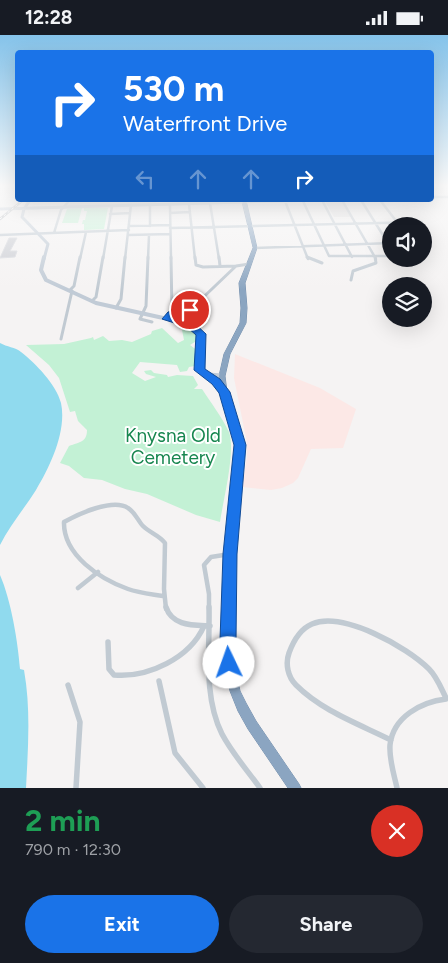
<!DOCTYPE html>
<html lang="en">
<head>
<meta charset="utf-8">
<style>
  body { margin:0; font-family:Figtree,sans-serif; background:#242831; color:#f1f3f6; height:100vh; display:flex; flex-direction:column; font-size:19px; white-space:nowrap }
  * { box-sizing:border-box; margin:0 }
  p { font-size:16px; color:#9ea1a6 }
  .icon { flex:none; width:28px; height:28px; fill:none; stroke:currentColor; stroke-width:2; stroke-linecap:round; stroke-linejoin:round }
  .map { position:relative; height:753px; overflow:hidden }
  .drawer { display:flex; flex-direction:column; background:#171b24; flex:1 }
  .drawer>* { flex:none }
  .banner { position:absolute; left:15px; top:15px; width:419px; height:152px; border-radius:5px; box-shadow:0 5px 20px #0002; background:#1a73e8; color:#fff; overflow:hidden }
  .tools { position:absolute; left:382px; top:182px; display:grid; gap:10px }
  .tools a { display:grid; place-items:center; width:50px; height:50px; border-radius:50%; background:#171b24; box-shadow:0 5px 20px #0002; font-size:25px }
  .pin { position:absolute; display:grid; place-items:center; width:42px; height:42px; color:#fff; margin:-21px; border:2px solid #fff; border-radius:50%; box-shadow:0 1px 5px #0007 }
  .me { position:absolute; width:55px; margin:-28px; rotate:357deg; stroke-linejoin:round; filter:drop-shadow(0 0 4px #0008) }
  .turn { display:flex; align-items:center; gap:18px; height:105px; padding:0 25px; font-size:22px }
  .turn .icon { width:65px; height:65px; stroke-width:2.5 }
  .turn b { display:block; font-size:35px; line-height:42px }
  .lanes { display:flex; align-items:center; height:48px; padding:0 25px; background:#0003; justify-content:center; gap:25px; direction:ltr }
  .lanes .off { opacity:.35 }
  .round { display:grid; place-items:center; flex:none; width:52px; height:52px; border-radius:26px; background:#242831 }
  .overview { display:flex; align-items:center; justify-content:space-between; height:85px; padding:0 25px }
  h1 { font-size:30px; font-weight:700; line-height:38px; color:#1e9e55 }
  .action { display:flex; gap:10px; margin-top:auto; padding:10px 25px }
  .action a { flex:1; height:58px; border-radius:30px; background:#1a73e8; color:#fff; font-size:20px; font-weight:700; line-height:58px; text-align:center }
  .action a+a { background:#242831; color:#f1f3f6 }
  .status { display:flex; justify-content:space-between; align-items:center; height:35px; padding:0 25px; background:#171b24; direction:ltr }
  .status svg { height:14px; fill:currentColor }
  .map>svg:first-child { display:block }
  .education { fill:#e6e4e5 }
  .medical { fill:#fce8e6 }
  .green { fill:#c3f1d5 }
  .water { fill:#90daee }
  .building { fill:#cdcfd5; stroke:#d7d9de }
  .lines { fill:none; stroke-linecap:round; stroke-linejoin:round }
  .highway-casing { stroke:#7690ad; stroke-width:1 }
  .street-far3 { stroke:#c1cad2; stroke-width:2.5 }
  .street-far2 { stroke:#c1cad2; stroke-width:3 }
  .street-far1 { stroke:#c1cad2; stroke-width:4.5 }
  .street { stroke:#c1cad2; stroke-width:5.5 }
  .secondary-far2 { stroke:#c1cbd6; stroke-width:3 }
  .secondary-far1 { stroke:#c1cbd6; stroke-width:4 }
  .secondary { stroke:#c1cbd6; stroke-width:5 }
  .highway { fill:#8ba5c1; fill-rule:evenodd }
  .rail-casing { stroke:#b5b8bd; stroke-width:2.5 }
  .rail { stroke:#fff; stroke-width:1; stroke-dasharray:2.5; stroke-linecap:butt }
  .route { fill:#1a73e8; stroke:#114b97 }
  .labels { text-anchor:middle; stroke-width:4; stroke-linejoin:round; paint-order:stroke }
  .park-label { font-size:19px; fill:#17864f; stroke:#fff }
</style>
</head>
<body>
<div class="status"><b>12:28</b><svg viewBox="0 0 49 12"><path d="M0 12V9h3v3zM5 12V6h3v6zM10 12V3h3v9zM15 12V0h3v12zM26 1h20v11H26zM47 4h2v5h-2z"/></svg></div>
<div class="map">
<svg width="448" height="753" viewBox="0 0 448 753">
  <rect width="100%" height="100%" fill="#f5f3f3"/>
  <!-- education -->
  <path class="education" d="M72,165H157L156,169L67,171Z
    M341,165L351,182H334L325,166Z"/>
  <!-- medical -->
  <path class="medical" d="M235,319L320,353L356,374L343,413L311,414L298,443L293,448L282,453L271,455L242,452L247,422V408L234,343Z"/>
  <!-- green -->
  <path class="green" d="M82,173L78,188H62L67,174Z
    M84,173H108L104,194L84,195V189H82L83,185H85L87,176H84Z
    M187,290L199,299L198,305L190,310L198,316L195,331L189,332L187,336L180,337L177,330L140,327L132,338L145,346L156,342L146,339L144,336L151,335L154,338L167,340L168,342L177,340L193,341L198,350L194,354H202C211,368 222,382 229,397C236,416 223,466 220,487L196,480L147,459L125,454L102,445L84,443L69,431L60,428L69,411C80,407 87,407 87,395L78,386L75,376L70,377L59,343L49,330L26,310L64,309L91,303L93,302L94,305L103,301L109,306L122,305L132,307L151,299L152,296L162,293L178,308L184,305L182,295Z"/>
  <!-- water -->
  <path class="water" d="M0,308C7,312 15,312 21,317C36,329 56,349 61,368C67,396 50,432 36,455C24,474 10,490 0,510Z
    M0,540C11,565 18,607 20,634L24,635C31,674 28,714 26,753H0Z"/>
  <!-- building -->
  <path class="building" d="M9,203H17L10,216H17L15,222L0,223Z"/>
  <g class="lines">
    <defs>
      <path id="highway" d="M242,165H246L257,213L245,248L247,273L246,288L230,319L225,341L227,357L244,410L234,519L233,605L234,628L240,656L246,668L256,686L299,749L301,753H288L248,694L238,676L230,656L224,628L223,605L226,519L236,410L221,358L205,340L208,338L210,339L220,349L219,341L224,319L240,288L241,273L239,248L253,213Z"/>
    </defs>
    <!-- highway casing -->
    <use href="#highway" class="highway-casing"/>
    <!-- street-far3 -->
    <path class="street-far3" d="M431,162H448
      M322,165L352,222
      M342,165L376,224
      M361,165L391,213
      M380,165L400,191
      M285,166L308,224
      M303,166L329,221H391
      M244,167L328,165
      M210,168L219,224
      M189,169L195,224
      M150,170V191
      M170,170L171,224
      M170,178L190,177
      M110,179L130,178
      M129,191L170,190
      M170,193L422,187
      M54,198L61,175L70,165
      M0,200L129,195
      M128,200L170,199
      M255,213L391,208
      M80,224L86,197
      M103,224L112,171
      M125,224L131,170
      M148,224L149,200"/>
    <!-- street-far2 -->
    <path class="street-far2" d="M148,222L146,271L140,284L152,287
      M195,222L196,230L203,232L236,231
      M219,222L220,231
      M307,222L322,228
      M351,245L353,236L376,228L375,222
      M70,255L74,251L80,222
      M92,266L96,262L103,222
      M116,273L121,264L125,222
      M172,279L191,274L236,231L249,229
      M167,284L172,279L171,222
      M61,304L72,256"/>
    <!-- street-far1 -->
    <path class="street-far1" d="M78,553L98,537
      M163,561C151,559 139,558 128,554C100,544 63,520 64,487C78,479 113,463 128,473C135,477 138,486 143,491C150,498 159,500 165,508L164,554L166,574
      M209,574V559L204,530L211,522L230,519"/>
    <!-- street -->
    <path class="street" d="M166,572C172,591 193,590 210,591
      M209,572C210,614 203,661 222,699C232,718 247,735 260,753
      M108,607L109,634L114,640C148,643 190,623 204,591
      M159,646L175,718L203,753
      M68,650L80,687L76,753
      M391,705C359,689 322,676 296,650C288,642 285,629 289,618C293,607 300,594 312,589C343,576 407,612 429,634C437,642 441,653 446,663
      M397,753C394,739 389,725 390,710C393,682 421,667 446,664"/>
    <!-- secondary-far2 -->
    <path class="secondary-far2" d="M30,165L24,174L22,182L48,209L44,224
      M0,174L244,167"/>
    <!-- secondary-far1 -->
    <path class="secondary-far1" d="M44,222L41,235L46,245L96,268L190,289
      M189,289L200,300V315"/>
    <!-- secondary -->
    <path class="secondary" d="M201,314L199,330L201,337L208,340L222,341"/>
    <!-- highway -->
    <use href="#highway" class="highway"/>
    <defs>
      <path id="rail" d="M0,184L23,165"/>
    </defs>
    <!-- rail casing -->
    <use href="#rail" class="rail-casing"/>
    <!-- rail -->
    <use href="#rail" class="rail"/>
  </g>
  <!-- sky -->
  <linearGradient id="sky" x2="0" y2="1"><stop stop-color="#85c3ea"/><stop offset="0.59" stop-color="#fafafa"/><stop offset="1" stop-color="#fafafa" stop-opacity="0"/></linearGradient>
  <rect width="448" height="255" fill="url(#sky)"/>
  <!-- route -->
  <path class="route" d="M190,272L195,275L193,277L173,282L193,287L206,299L205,334L220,344L230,357L246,410L237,519L236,605L238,628L235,633L229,636L223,633L221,628L220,605L223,519L234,410L219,358L212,349L194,335L196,300L187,292L162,284L168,277Z"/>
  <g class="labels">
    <!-- park labels -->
    <g class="park-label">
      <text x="173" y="407">Knysna Old<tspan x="173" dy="22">Cemetery</tspan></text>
    </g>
  </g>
</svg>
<div class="tools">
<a><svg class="icon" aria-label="sound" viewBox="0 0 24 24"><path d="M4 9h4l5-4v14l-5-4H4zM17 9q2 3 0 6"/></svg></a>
<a><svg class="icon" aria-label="layers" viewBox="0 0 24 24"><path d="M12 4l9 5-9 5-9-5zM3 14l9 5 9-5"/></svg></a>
</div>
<div class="pin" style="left:190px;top:275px;background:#d93025"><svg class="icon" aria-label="arrive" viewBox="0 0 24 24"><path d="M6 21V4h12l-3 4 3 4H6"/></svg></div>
<svg class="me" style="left:229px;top:628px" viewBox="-20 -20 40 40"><circle r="19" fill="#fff"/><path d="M0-13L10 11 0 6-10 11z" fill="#1a73e8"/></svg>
<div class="banner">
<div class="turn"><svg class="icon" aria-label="right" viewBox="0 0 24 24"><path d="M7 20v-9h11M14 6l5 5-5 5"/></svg><div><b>530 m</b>Waterfront Drive</div></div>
<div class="lanes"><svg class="icon off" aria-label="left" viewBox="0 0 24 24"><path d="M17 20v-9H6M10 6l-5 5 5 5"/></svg><svg class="icon off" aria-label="ahead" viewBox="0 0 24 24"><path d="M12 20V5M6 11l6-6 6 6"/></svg><svg class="icon off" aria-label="ahead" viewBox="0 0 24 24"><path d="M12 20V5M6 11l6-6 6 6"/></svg><svg class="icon" aria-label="right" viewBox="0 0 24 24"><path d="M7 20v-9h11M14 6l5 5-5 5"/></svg></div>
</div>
</div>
<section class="drawer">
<div class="overview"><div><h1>2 min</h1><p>790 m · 12:30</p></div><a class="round" style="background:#d93025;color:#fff"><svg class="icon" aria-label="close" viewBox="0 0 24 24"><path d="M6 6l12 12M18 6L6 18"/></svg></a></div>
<div class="action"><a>Exit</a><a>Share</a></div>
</section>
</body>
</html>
